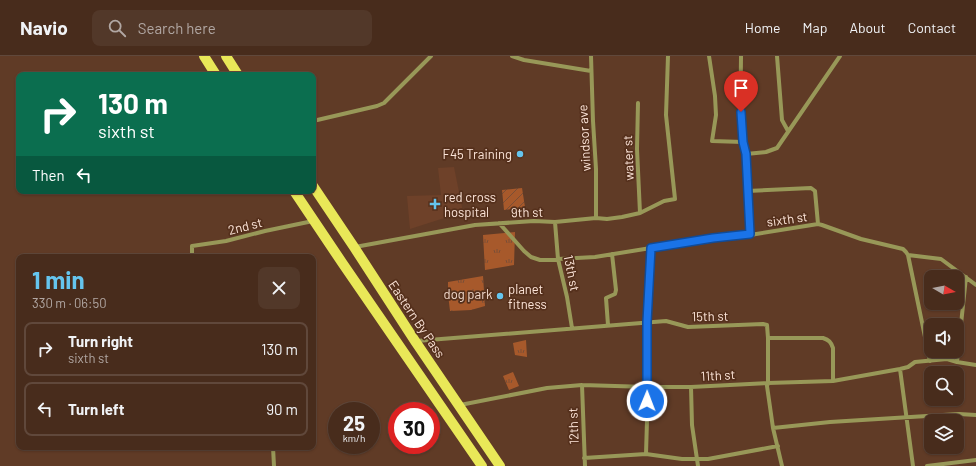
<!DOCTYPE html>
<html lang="en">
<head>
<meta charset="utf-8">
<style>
  body { margin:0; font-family:Barlow,sans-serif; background:#523829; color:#f1f3f6; height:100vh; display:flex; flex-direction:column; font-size:15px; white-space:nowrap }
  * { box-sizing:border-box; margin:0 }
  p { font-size:13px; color:#b1a7a3 }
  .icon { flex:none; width:22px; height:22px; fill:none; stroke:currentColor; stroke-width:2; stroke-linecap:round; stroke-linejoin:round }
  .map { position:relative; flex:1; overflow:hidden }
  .details { position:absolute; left:16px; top:198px; width:300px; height:196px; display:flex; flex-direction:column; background:#482c1c; border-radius:8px; box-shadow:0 1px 3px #0004,0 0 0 1px #60483b }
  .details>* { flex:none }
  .hud { position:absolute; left:16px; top:16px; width:300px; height:122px; border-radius:8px; box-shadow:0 1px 3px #0004,0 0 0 1px #60483b; background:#0b6e4f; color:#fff; overflow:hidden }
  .needle { width:26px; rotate:99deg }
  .buttons { position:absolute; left:924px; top:214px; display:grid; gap:8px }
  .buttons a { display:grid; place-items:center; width:40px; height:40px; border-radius:8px; background:#482c1c; box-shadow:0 1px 3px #0004,0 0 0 1px #60483b; font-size:20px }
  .speed { position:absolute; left:328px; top:346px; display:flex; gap:8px; font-size:20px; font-weight:700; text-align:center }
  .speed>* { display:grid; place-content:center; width:52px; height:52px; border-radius:50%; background:#482c1c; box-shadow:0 1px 3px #0004,0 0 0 1px #60483b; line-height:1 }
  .speed small { font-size:10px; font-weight:400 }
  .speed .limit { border:6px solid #d22; background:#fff; color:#111 }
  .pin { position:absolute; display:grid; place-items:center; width:34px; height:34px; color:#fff; margin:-41px -17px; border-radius:50% 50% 50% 0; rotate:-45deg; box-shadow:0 0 4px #0007 }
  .pin .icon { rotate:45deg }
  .me { position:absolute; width:44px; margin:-22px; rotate:1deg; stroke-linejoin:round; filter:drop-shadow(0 0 3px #0008) }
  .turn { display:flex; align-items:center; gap:14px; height:84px; padding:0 16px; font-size:18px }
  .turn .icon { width:52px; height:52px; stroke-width:2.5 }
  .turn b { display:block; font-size:28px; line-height:34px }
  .then { display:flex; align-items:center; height:38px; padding:0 16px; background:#0003; gap:8px; font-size:15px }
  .round { display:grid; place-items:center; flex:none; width:42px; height:42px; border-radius:8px; background:#523829 }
  .head { display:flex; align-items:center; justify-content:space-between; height:68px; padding:0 16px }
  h1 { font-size:24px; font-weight:700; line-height:30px; color:#65c5ee }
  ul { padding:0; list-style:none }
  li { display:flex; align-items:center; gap:12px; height:54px; margin:0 8px 6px; padding:0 8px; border:2px solid #60483b; border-radius:8px }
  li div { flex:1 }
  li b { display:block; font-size:15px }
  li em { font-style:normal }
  header { display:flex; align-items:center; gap:24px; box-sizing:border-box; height:56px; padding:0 20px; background:#482c1c; border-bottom:1px solid #60483b }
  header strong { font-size:19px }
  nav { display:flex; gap:22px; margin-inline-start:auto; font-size:14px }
  .search { width:280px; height:36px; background:#523829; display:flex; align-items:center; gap:10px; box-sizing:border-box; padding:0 14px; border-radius:8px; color:#b1a7a3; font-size:15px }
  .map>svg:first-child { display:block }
  .built { fill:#6e4129 }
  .park { fill:url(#park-tufts) }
  .garden { fill:url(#garden-furrows) }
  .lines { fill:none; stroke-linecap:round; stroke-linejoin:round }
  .minor { stroke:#989858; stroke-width:4 }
  .primary { stroke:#e9e858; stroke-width:10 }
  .route-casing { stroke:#114b97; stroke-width:10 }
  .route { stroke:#1a73e8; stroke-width:7 }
  .poi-dot { fill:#65c5ee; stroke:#55301c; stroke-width:1.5 }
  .labels { text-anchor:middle; stroke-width:3.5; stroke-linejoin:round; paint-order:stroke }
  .street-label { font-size:13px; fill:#fce4d8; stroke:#55301c }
  .poi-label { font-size:13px; fill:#fce4d8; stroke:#55301c; text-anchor:start }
  .park-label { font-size:13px; fill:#f0d8cb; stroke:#55301c }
</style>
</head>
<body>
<header>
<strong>Navio</strong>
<div class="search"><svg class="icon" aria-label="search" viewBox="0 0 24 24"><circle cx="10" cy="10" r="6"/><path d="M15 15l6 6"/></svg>Search here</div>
<nav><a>Home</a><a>Map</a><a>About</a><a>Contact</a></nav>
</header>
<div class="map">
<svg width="976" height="410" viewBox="0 0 976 410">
  <defs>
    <pattern id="park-tufts" width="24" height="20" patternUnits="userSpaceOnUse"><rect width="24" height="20" fill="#a7592b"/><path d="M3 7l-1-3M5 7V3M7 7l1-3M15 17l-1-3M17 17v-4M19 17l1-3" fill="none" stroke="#7a4e36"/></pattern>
    <pattern id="garden-furrows" width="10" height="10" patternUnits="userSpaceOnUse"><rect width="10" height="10" fill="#a7592b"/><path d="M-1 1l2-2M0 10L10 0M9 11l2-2" fill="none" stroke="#7a4e36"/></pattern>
  </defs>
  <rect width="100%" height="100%" fill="#603b26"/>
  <!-- built -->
  <path class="built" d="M454,111L463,156L410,173L407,140L441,139L438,112Z"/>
  <!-- park -->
  <path class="park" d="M515,176L514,209L485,214L483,179Z
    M483,220L485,250L471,254L450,255L448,238V226Z
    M526,284L527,301L515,299L513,287Z
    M513,316L519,330L509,334L503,320Z"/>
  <!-- garden -->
  <path class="garden" d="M522,132L525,151L504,154L502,134Z"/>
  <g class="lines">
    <!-- minor -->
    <path class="minor" d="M512,0L524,4L591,15
      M591,0L593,65L596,113V162
      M709,0L715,40L716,59L712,85L743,86
      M741,0C741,31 738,68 746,98L750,179
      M777,0L782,64L788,75
      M638,47L637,93L640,157
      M313,65L377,50L384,47L431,0
      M746,98L766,96L777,92L840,0
      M747,135L811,132L815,135L818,168
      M555,166L558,203L567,241L572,272
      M499,167L524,195L531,201L540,204L595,201L713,182L750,179L818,168L822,169L861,183L903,193L906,196L908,199L930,305
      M355,191L475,169L534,165L555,166L596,162L607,163L622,161L640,157L664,145L675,143L666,59L668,0
      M908,199L941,203L976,229
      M192,201V190L226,185L265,175L313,165
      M608,269L606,242L615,238L616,234L612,198
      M768,282H823C829,284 831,286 833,292V325
      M416,285L666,265L688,271L763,268L767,269L768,282V327L767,330L773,372L782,410
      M957,306L966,221
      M900,313L913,410
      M582,329L585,410
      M691,331L692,369L698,410
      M460,349L547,332L582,329L648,331H691L768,327L833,325L900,313L908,311L915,306L947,303L957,306L976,309
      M773,372L830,366L959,358L976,359
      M273,391L274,410
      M646,398L648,331L647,266L651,192
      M584,402L646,398L682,403H708L778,390
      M927,410L976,404"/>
    <!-- primary -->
    <path class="primary" d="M204,0L216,19
      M226,0L238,19
      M313,130L354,191L415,285L500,410
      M294,135L343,208L482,410"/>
  </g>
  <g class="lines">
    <defs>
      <path id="route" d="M647,345V266L651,192L713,182L750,178L746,98L743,86L741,56"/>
    </defs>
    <!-- route casing -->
    <use href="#route" class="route-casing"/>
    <!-- route -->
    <use href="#route" class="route"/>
  </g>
  <!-- markers -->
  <g class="poi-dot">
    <circle cx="520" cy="98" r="4"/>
    <path d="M433 142h4v4h4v4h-4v4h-4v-4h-4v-4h4z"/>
    <circle cx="500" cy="240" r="4"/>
  </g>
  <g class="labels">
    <!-- street labels -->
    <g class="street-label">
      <text transform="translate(584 82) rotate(-93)" y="5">windsor ave</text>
      <text transform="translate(628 102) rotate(-92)" y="5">water st</text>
      <text transform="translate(527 156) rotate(-1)" y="5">9th st</text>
      <text transform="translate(787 163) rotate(-8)" y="5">sixth st</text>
      <text transform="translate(245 170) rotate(-14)" y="5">2nd st</text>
      <text transform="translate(572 217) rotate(79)" y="5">13th st</text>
      <text transform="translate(710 260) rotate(-1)" y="5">15th st</text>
      <text transform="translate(417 263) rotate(56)" y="5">Eastern By Pass</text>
      <text transform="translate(718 319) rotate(-3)" y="5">11th st</text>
      <text transform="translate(573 370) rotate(-92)" y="5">12th st</text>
    </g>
    <!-- poi labels -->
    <g class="poi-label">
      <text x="512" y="103" text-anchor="end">F45 Training</text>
      <text x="444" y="146">red cross<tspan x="444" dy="15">hospital</tspan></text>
      <text x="508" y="238">planet<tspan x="508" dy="15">fitness</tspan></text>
    </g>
    <!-- park labels -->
    <g class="park-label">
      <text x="468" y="243">dog park</text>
    </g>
  </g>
</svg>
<div class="buttons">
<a><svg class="needle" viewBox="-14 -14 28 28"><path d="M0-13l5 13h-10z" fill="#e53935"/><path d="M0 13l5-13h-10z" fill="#b1a7a3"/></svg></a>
<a><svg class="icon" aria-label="sound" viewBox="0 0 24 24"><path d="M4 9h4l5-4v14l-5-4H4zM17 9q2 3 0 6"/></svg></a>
<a><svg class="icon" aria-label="search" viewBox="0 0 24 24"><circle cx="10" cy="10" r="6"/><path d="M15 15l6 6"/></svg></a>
<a><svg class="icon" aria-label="layers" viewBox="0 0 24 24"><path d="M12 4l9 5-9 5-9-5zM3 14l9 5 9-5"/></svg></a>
</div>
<div class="speed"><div>25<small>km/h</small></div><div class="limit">30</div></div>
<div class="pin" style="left:741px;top:56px;background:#d93025"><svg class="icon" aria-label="arrive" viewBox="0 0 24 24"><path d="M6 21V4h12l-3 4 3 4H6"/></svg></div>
<svg class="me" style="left:647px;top:345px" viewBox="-20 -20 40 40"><circle r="17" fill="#1a73e8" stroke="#fff" stroke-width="3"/><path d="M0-11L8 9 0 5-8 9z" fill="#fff"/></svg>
<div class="hud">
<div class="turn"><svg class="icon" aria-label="right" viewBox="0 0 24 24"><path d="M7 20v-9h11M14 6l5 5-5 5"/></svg><div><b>130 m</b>sixth st</div></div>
<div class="then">Then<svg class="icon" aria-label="left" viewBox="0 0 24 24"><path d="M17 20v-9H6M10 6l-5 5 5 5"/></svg></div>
</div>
<section class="details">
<div class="head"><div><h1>1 min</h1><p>330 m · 06:50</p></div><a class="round"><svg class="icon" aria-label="close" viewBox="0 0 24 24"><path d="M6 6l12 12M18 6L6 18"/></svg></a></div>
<ul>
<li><svg class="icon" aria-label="right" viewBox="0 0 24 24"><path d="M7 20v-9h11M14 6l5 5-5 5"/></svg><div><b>Turn right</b><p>sixth st</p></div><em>130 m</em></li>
<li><svg class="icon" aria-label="left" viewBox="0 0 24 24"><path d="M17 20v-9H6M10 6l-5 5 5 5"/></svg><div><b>Turn left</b></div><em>90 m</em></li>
</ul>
</section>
</div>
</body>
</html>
